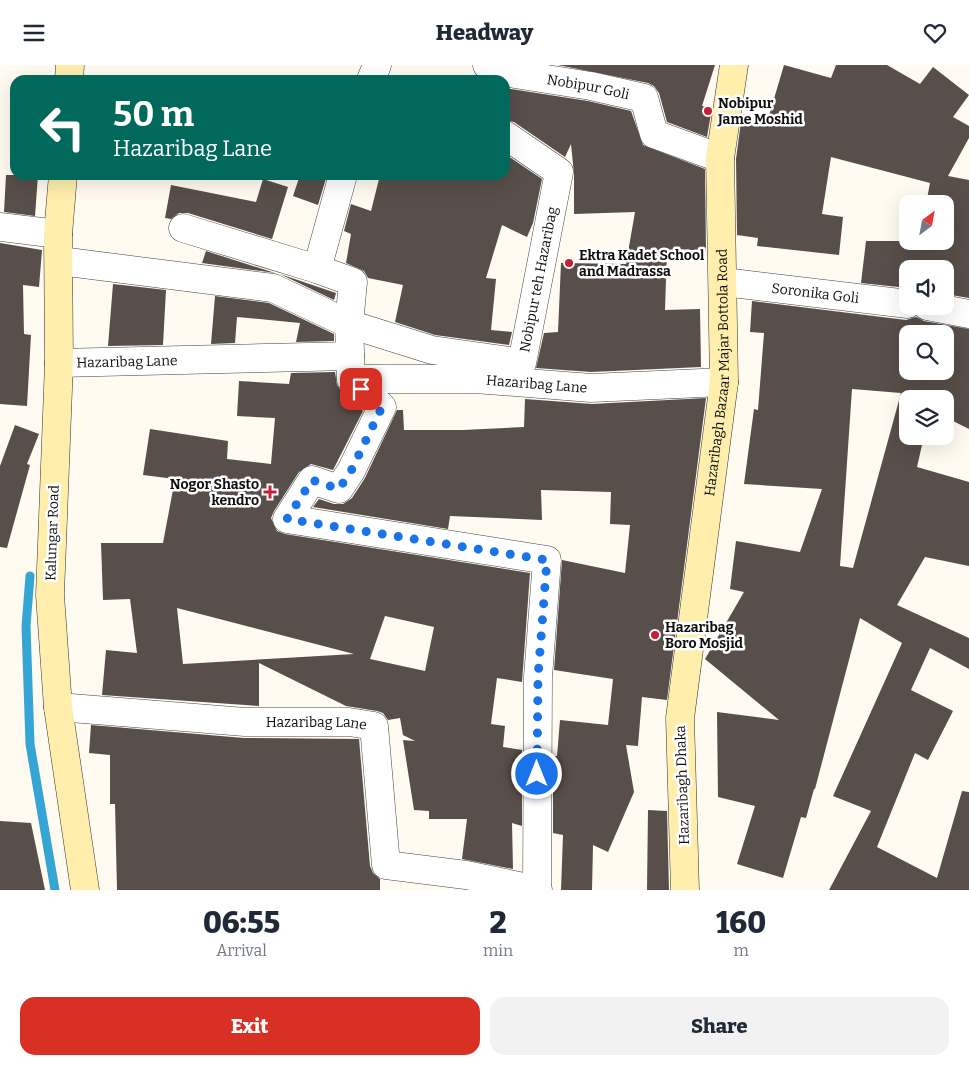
<!DOCTYPE html>
<html lang="en">
<head>
<meta charset="utf-8">
<style>
  body { margin:0; font-family:Bitter,serif; background:#f2f2f3; color:#1f2937; height:100vh; display:flex; flex-direction:column; font-size:19px; white-space:nowrap }
  * { box-sizing:border-box; margin:0 }
  p { font-size:16px; color:#747a83 }
  .icon { flex:none; width:28px; height:28px; fill:none; stroke:currentColor; stroke-width:2; stroke-linecap:round; stroke-linejoin:round }
  .map { position:relative; height:825px; overflow:hidden }
  .panel { display:flex; flex-direction:column; background:#fff; flex:1 }
  .panel>* { flex:none }
  .hud { position:absolute; left:10px; top:10px; width:500px; height:105px; border-radius:15px; box-shadow:0 5px 20px #0002; background:#00695c; color:#fff; overflow:hidden }
  .needle { width:32px; rotate:32deg }
  .controls { position:absolute; left:899px; top:130px; display:grid; gap:10px }
  .controls a { display:grid; place-items:center; width:55px; height:55px; border-radius:10px; background:#fff; box-shadow:0 5px 20px #0002; font-size:25px }
  .pin { position:absolute; display:grid; place-items:center; width:42px; height:42px; color:#fff; margin:-21px; border-radius:10px; box-shadow:0 2px 8px #0006 }
  .me { position:absolute; width:55px; margin:-28px; rotate:0deg; stroke-linejoin:round; filter:drop-shadow(0 0 4px #0008) }
  .turn { display:flex; align-items:center; gap:18px; height:105px; padding:0 20px; font-size:22px }
  .turn .icon { width:65px; height:65px; stroke-width:2.5 }
  .turn b { display:block; font-size:35px; line-height:42px }
  .eta { display:flex; justify-content:space-evenly; align-items:center; height:85px; text-align:center }
  .eta b { font-size:30px; font-weight:800; line-height:35px }
  .button { display:flex; gap:10px; margin-top:auto; padding:10px 20px }
  .button a { flex:1; height:58px; border-radius:15px; background:#d93025; color:#fff; font-size:20px; font-weight:800; line-height:58px; text-align:center }
  .button a+a { background:#f2f2f3; color:#1f2937 }
  header { display:flex; justify-content:space-between; align-items:center; height:65px; padding:0 20px; background:#fff; font-size:22px; font-weight:800 }
  .map>svg:first-child { display:block }
  .lines { fill:none; stroke-linecap:round; stroke-linejoin:round }
  .stream { stroke:#34a5d5; stroke-width:9 }
  .building { fill:#584e4a; fill-rule:evenodd }
  .street-casing { stroke:#424242; stroke-width:29 }
  .secondary-casing { stroke:#313131; stroke-width:29 }
  .street { stroke:#fff; stroke-width:28 }
  .secondary { stroke:#ffeeac; stroke-width:28 }
  .route { stroke:#1a73e8; stroke-width:9; stroke-dasharray:0 16.2 }
  .poi-dot { fill:#c81e37; stroke:#fff; stroke-width:2 }
  .labels { text-anchor:middle; stroke-width:5; stroke-linejoin:round; paint-order:stroke }
  .street-label { font-size:14px; fill:#0f0f0f; stroke:#fff }
  .poi-label { font-size:14px; font-weight:bold; fill:#0f0f0f; stroke:#fff; text-anchor:start }
</style>
</head>
<body>
<header><svg class="icon" aria-label="menu" viewBox="0 0 24 24"><path d="M4 6h16M4 12h16M4 18h16"/></svg>Headway<svg class="icon" aria-label="heart" viewBox="0 0 24 24"><path d="M12 20l-8-8c-3-5 5-10 8-4 3-6 11-1 8 4z"/></svg></header>
<div class="map">
<svg width="969" height="825" viewBox="0 0 969 825">
  <rect width="100%" height="100%" fill="#fffbf1"/>
  <g class="lines">
    <!-- stream -->
    <path class="stream" d="M30,511L26,561L30,679L55,825"/>
  </g>
  <!-- building -->
  <path class="building" d="M558,0H715L702,41L712,43L707,72L667,57L659,28L654,21L648,18Z
    M784,0L831,13L836,0H887L920,19L933,2L969,30L953,52L969,61V73L948,111L969,115V233L945,229V204H908V223L861,218L866,176H945V139H926L930,118L831,92L822,149L843,152L839,190L757,181L758,173L737,170L736,94L742,49L768,54Z
    M505,23L588,36L631,46L643,80L705,104L706,186L678,184V187L667,185L665,245L700,244L701,302L591,307L536,303L544,268L558,267L561,198L626,199L635,147L574,149V109L571,79L565,92L514,57L505,55Z
    M505,89L542,114L533,158L527,172L502,160L486,213L496,214L491,265L512,267L509,280L435,270L395,257L403,220L368,213L364,206L346,198L351,169L344,166L351,139L371,146L380,110H505Z
    M6,110H38L35,151L4,147Z
    M300,110H327L318,140L293,131Z
    M263,114L288,122L272,174L188,148H179L171,154L165,153L171,120L256,137Z
    M0,178L42,185L39,222L23,220L24,269L31,270L27,341L0,339Z
    M206,186L275,208L202,198Z
    M280,209L336,228L334,235Z
    M113,219L166,225L163,280L108,281Z
    M215,231L269,238L334,269V276L296,277L300,258L237,252L235,278L211,279Z
    M752,236L906,255L916,252L924,256L969,264V364L945,352V334H908V371H924L917,402L969,417V501L925,492L897,540L969,573V604L930,583L911,625L953,646L928,695L915,688L877,782L937,813L962,726L969,727V825H829L871,746L833,731L902,578L860,553L815,724H814L806,753L801,752L783,813L737,799L755,741L718,732L717,647L779,655L705,594L744,527L730,524L736,476L800,487L822,424L744,419L754,344L758,345L764,268L750,267ZM908,269H945V306H908ZM852,324L901,328L853,503L840,501Z
    M335,307L337,320L342,327L341,340L358,341L363,346L333,405L311,399L299,407L274,446L271,453L277,466L285,469L530,508L522,617L497,613L491,659L505,661L503,682L522,685V761L512,758L513,804L462,794L467,754H429V746L414,745L403,675L415,676L403,670L400,653L388,655L383,648L377,646L346,641L259,598V641L102,630L106,585L137,588L130,534L103,535L101,478H163L175,414L143,410L150,364L228,376L227,394L271,399L275,353L237,351L239,316L289,319L291,308ZM177,543L354,589L183,599ZM385,551L434,562L425,606L370,594Z
    M706,333L667,635L642,632L638,681L626,680L634,727L608,787L593,780L592,825H561L563,770L553,768V691H557L560,655L608,660L613,614L554,605L562,495L625,508L630,460L610,459L611,427L541,425L542,455L450,451L448,464L313,442L319,434L334,439H343L352,433L365,413L397,345H403L404,365H463L524,362L525,334L592,339Z
    M15,360L39,369L27,399L30,400L7,483L0,482V401Z
    M91,660L244,673L359,674L370,801L373,808L380,814V825H117L115,739H110V690L89,688Z
    M648,745L667,746L669,825H647Z
    M0,756L31,758L45,825H0Z"/>
  <g class="lines">
    <defs>
      <g id="street">
        <path id="s1" d="M487,0L502,7L591,21L644,33L654,69L720,93"/>
        <path d="M371,15L377,0"/>
        <path d="M343,110L317,204L353,217L349,259L351,314L382,342L351,406L339,424L312,415L287,454L547,495L538,612L537,825"/>
        <path d="M0,162L58,169"/>
        <path d="M183,163L317,204"/>
        <path id="s2" d="M60,196L273,223L349,259L432,285L522,298L559,107L505,70"/>
        <path id="s3" d="M724,217L908,239"/>
        <path d="M927,241L969,249"/>
        <path id="s4" d="M59,298L350,291"/>
        <path id="s5" d="M351,314H475L591,323L724,317"/>
        <path id="s6" d="M58,642L245,657H349L374,661L386,800L466,810L538,825"/>
      </g>
      <g id="secondary">
        <path d="M69,15L70,0"/>
        <path d="M63,110L58,169L59,298L50,530L58,642L85,825"/>
        <path id="s7" d="M685,825L680,653L724,317L720,93L734,0"/>
      </g>
    </defs>
    <!-- street casing -->
    <use href="#street" class="street-casing"/>
    <!-- secondary casing -->
    <use href="#secondary" class="secondary-casing"/>
    <!-- street -->
    <use href="#street" class="street"/>
    <!-- secondary -->
    <use href="#secondary" class="secondary"/>
  </g>
  <g class="lines">
    <!-- route -->
    <path class="route" d="M361,324L382,342L351,406L339,424L312,415L287,454L547,495L538,612L537,709"/>
  </g>
  <!-- markers -->
  <g class="poi-dot">
    <circle cx="708" cy="46" r="5"/>
    <circle cx="569" cy="198" r="5"/>
    <path d="M267.5 419.5h5v5h5v5h-5v5h-5v-5h-5v-5h5z"/>
    <circle cx="655" cy="570" r="5"/>
  </g>
  <g class="labels">
    <!-- street labels -->
    <g class="street-label">
      <text dy="5" stroke="none"><textPath href="#s1" startOffset="104">Nobipur Goli</textPath></text>
      <text dy="5" stroke="none"><textPath href="#s2" startOffset="562">Nobipur teh Hazaribag</textPath></text>
      <text dy="5" stroke="none"><textPath href="#s3" startOffset="92">Soronika Goli</textPath></text>
      <text dy="5" stroke="none"><textPath href="#s4" startOffset="68">Hazaribag Lane</textPath></text>
      <text dy="5" stroke="none"><textPath href="#s7" startOffset="520">Hazaribagh Bazaar Majar Bottola Road</textPath></text>
      <text dy="5" stroke="none"><textPath href="#s5" startOffset="186">Hazaribag Lane</textPath></text>
      <text transform="translate(52 468) rotate(-88)" y="5">Kalungar Road</text>
      <text dy="5" stroke="none"><textPath href="#s6" startOffset="259">Hazaribag Lane</textPath></text>
      <text transform="translate(682 720) rotate(-92)" y="5">Hazaribagh Dhaka</text>
    </g>
    <!-- poi labels -->
    <g class="poi-label">
      <text x="718" y="43">Nobipur<tspan x="718" dy="16">Jame Moshid</tspan></text>
      <text x="579" y="195">Ektra Kadet School<tspan x="579" dy="16">and Madrassa</tspan></text>
      <text x="259" y="424" text-anchor="end">Nogor Shasto<tspan x="259" dy="16">kendro</tspan></text>
      <text x="665" y="567">Hazaribag<tspan x="665" dy="16">Boro Mosjid</tspan></text>
    </g>
  </g>
</svg>
<div class="controls">
<a><svg class="needle" viewBox="-14 -14 28 28"><path d="M0-13l5 13h-10z" fill="#e53935"/><path d="M0 13l5-13h-10z" fill="#747a83"/></svg></a>
<a><svg class="icon" aria-label="sound" viewBox="0 0 24 24"><path d="M4 9h4l5-4v14l-5-4H4zM17 9q2 3 0 6"/></svg></a>
<a><svg class="icon" aria-label="search" viewBox="0 0 24 24"><circle cx="10" cy="10" r="6"/><path d="M15 15l6 6"/></svg></a>
<a><svg class="icon" aria-label="layers" viewBox="0 0 24 24"><path d="M12 4l9 5-9 5-9-5zM3 14l9 5 9-5"/></svg></a>
</div>
<div class="pin" style="left:361px;top:324px;background:#d93025"><svg class="icon" aria-label="arrive" viewBox="0 0 24 24"><path d="M6 21V4h12l-3 4 3 4H6"/></svg></div>
<svg class="me" style="left:537px;top:709px" viewBox="-20 -20 40 40"><circle r="17" fill="#1a73e8" stroke="#fff" stroke-width="3"/><path d="M0-11L8 9 0 5-8 9z" fill="#fff"/></svg>
<div class="hud">
<div class="turn"><svg class="icon" aria-label="left" viewBox="0 0 24 24"><path d="M17 20v-9H6M10 6l-5 5 5 5"/></svg><div><b>50 m</b>Hazaribag Lane</div></div>
</div>
</div>
<section class="panel">
<div class="eta">
<div><b>06:55</b><p>Arrival</p></div>
<div><b>2</b><p>min</p></div>
<div><b>160</b><p>m</p></div>
</div>
<div class="button"><a>Exit</a><a>Share</a></div>
</section>
</body>
</html>
